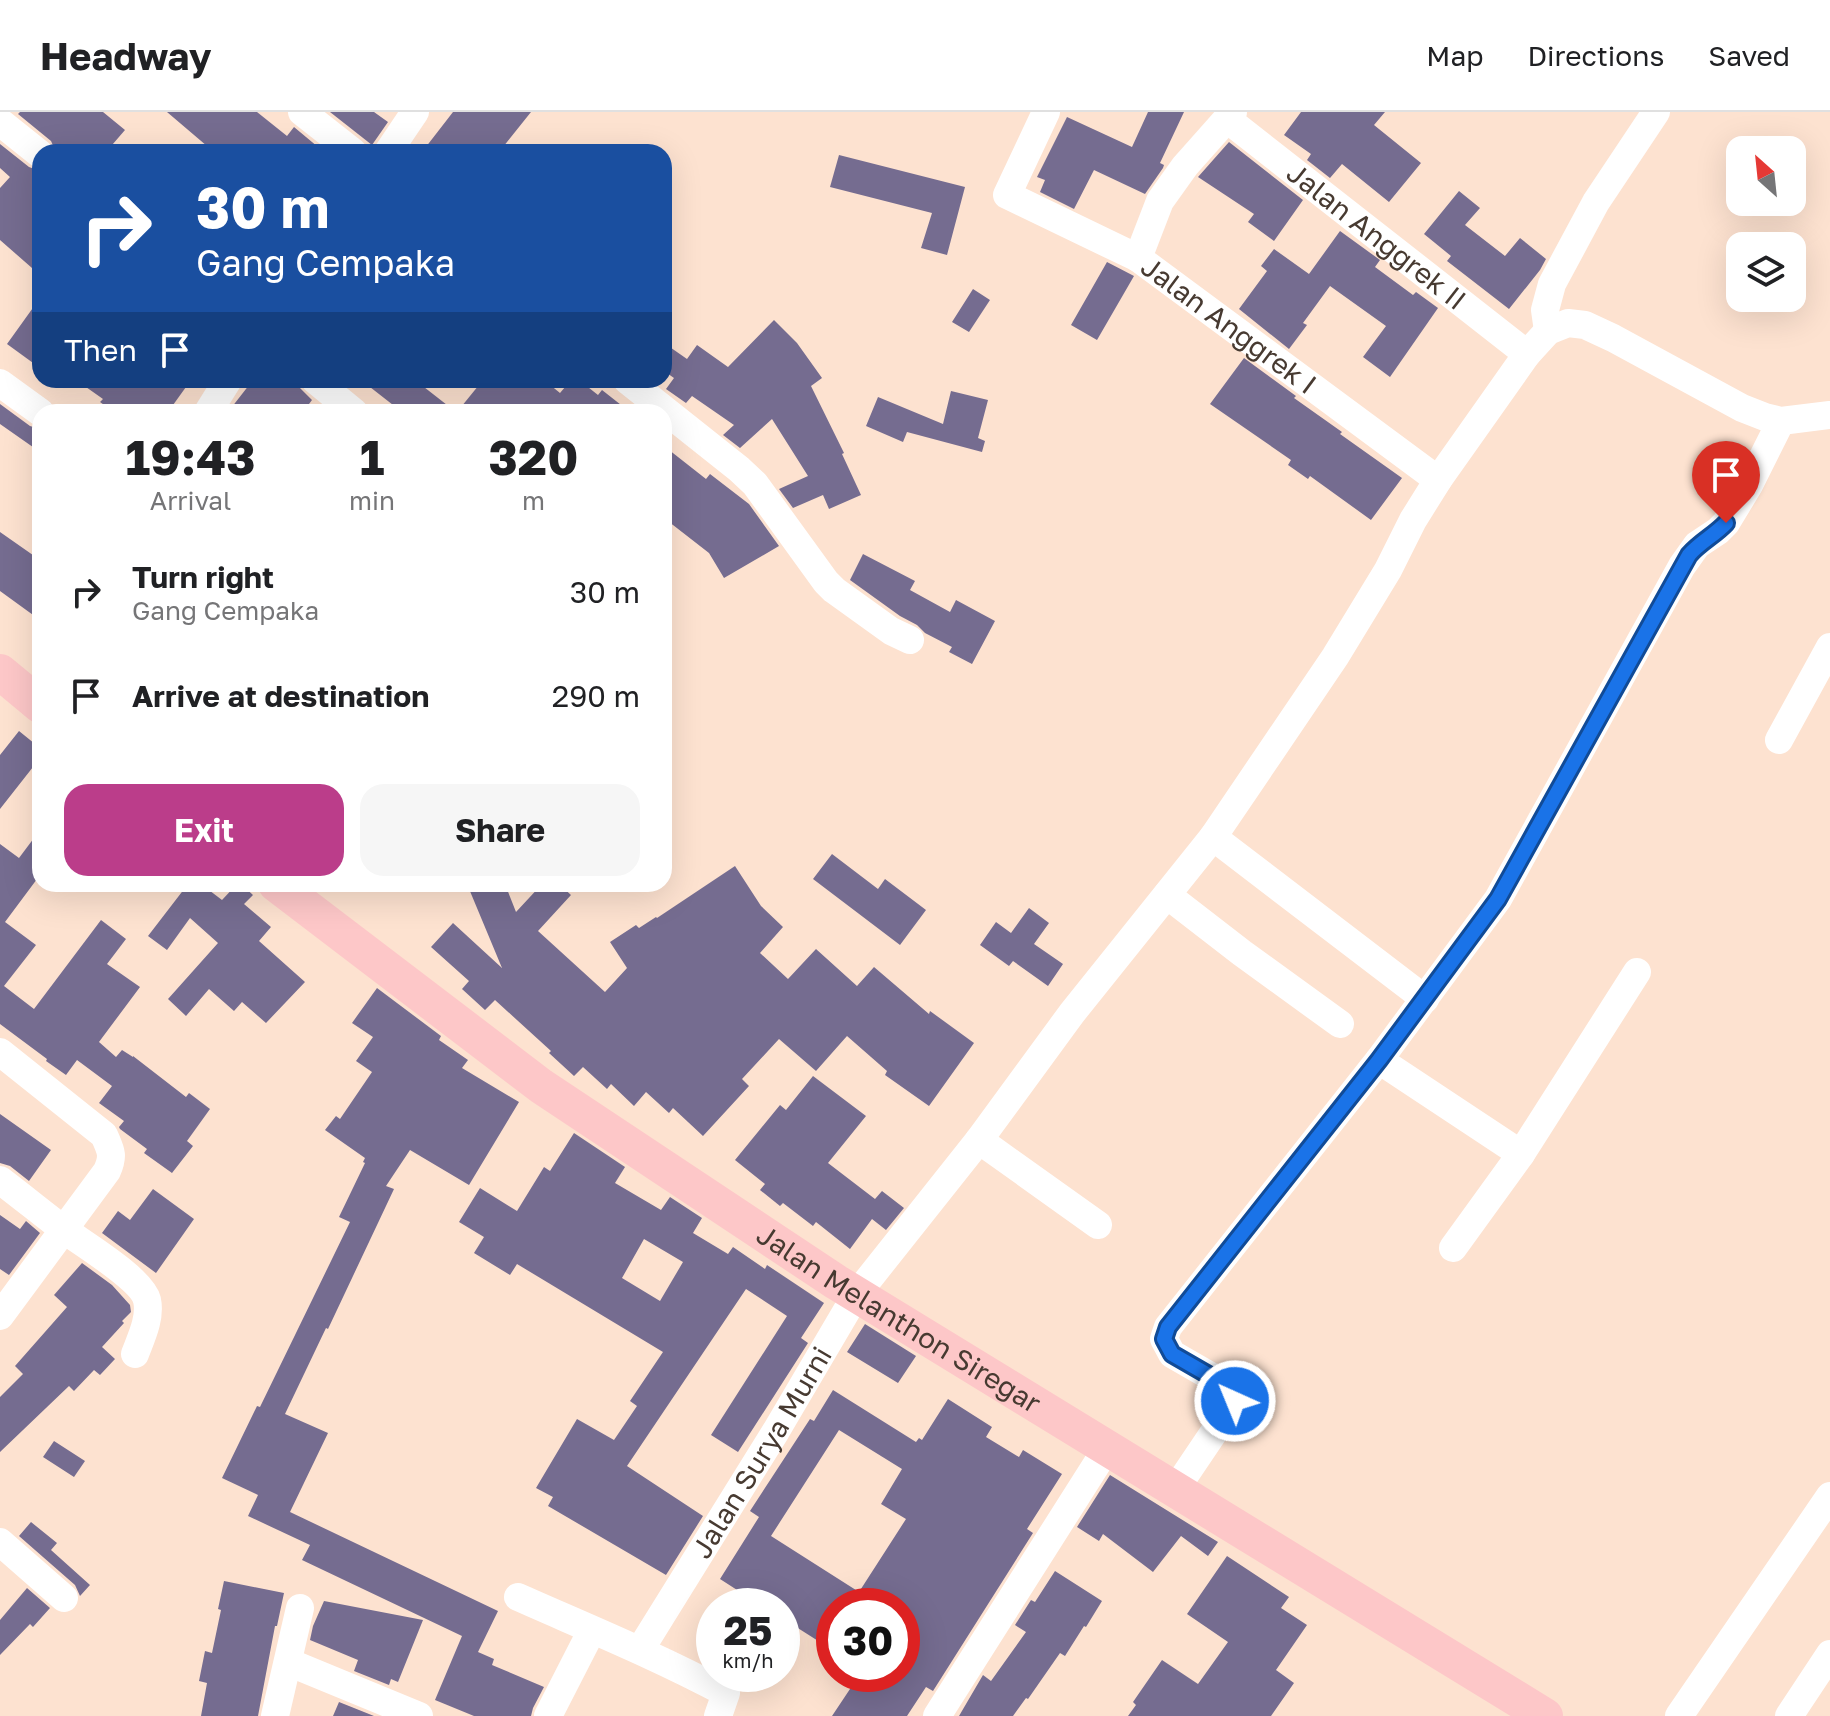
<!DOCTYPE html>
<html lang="en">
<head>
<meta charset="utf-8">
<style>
  body { margin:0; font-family:"Golos Text",sans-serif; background:#f6f6f6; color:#202124; height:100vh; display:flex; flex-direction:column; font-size:30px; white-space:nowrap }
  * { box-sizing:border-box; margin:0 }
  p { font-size:26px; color:#757577 }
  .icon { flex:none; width:44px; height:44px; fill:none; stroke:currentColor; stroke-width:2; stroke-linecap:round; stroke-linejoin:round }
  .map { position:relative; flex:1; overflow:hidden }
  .drawer { position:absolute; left:32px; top:292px; width:640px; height:488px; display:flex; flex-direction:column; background:#fff; border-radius:24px; box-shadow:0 8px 32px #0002 }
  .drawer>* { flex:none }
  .top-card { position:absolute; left:32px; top:32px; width:640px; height:244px; border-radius:24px; box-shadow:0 8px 32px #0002; background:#1a4fa0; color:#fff; overflow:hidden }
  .needle { width:52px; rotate:333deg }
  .controls { position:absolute; left:1726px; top:24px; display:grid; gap:16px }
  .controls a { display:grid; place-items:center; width:80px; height:80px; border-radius:16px; background:#fff; box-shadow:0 8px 32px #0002; font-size:40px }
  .speed { position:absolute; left:696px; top:1476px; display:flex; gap:16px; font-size:40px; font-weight:700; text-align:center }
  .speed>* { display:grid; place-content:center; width:104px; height:104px; border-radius:50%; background:#fff; box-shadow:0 8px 32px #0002; line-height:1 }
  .speed small { font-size:20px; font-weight:400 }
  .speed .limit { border:12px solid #d22; background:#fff; color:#111 }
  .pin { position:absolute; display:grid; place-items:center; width:68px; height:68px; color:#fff; margin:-82px -34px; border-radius:50% 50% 50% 0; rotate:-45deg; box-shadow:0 0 8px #0007 }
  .pin .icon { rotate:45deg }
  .me { position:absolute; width:88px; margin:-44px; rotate:316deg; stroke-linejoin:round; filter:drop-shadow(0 0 6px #0008) }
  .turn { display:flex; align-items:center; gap:28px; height:168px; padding:0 32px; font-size:36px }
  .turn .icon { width:104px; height:104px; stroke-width:2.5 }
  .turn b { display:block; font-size:56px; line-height:68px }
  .then { display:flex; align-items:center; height:76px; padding:0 32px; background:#0003; gap:16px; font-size:30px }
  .eta { display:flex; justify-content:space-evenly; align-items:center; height:136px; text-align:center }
  .eta b { font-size:48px; font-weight:700; line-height:56px }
  .primary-button { display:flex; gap:16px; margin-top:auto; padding:16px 32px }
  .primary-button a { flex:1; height:92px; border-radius:24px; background:#bb3d8a; color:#fff; font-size:32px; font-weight:700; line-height:92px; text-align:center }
  .primary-button a+a { background:#f6f6f6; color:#202124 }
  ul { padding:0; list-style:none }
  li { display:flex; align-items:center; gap:24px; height:104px; padding:0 32px }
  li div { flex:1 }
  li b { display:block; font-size:30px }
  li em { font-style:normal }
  header { display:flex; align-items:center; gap:48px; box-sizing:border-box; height:112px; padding:0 40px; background:#fff; border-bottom:2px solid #e0e0e0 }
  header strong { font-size:38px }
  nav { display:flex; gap:44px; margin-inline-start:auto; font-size:28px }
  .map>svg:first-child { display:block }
  .building { fill:#756c90; fill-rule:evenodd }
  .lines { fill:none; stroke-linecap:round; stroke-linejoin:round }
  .minor { stroke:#fff; stroke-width:28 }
  .major { stroke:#fdc7c8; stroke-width:36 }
  .route-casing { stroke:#114b97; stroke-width:20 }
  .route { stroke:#1a73e8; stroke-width:14 }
  .labels { text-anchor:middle; stroke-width:8; stroke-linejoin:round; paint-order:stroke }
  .street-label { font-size:28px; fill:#473a31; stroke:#fff }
</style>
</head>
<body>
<header>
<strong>Headway</strong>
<nav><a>Map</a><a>Directions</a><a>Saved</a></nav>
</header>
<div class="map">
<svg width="1830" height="1604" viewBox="0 0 1830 1604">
  <rect width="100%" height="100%" fill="#fde2d0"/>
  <!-- building -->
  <path class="building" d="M20,0H103L125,18L106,40H56L51,29L18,2Z
    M167,0H257L287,24L294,15L324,40H214Z
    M330,0H374L388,10L372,33Z
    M453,0H531L499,40H422Z
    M1148,0H1184L1160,51L1164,53L1163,56L1145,82L1094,58L1074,97L1040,80L1045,68L1037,65L1067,5L1132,35Z
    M1301,0H1385L1374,13L1421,51L1389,90L1342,52L1330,66L1307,48L1311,42L1284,23Z
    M1229,30L1303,88L1274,129L1248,110L1254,102L1198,65Z
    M0,32L29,55L40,59V163L0,128V76L10,65L0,56Z
    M839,43L965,75L947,143L921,136L932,101L830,75Z
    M1459,79L1480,96L1465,113L1505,144L1520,126L1546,147L1540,158L1509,197L1447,149L1451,144L1424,122Z
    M1340,119L1380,148L1375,155L1413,183L1416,180L1438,196L1390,265L1363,245L1386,214L1330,174L1303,211L1307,213L1289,237L1239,197L1267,159L1261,154L1274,137L1309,162Z
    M1107,150L1134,164L1097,228L1071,213Z
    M973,177L990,188L969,220L952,210Z
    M40,186V256L7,232Z
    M774,208L797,231L822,266L811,274L844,341L842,342L861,383L829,397L823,383L793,396L779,377L808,364L772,307L740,336L723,323L734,313L692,284L686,291L666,277L674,266L664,259V231L687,247L697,233L728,255Z
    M1244,246L1296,284L1294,286L1342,320L1340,322L1402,366L1371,408L1310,364L1308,367L1288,353L1291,348L1210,292Z
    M76,268H191L168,300H114L100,290L103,287Z
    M253,268H298L299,275L312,288L303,300H228Z
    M361,268H415L456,300H402Z
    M483,268H544L560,281L571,268H579L598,283L602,278L630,300H457Z
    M951,279L988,288L978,326L985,329L982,340L907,320L903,330L866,314L878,285L943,312Z
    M0,292L30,314L40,317V340L0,312Z
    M664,334L706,367L710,362L749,392L779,434L724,466L709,441L664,406Z
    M0,420L40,448V508L0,479Z
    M863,442L915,469L910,478L950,500L956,488L995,509L972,552L949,540L952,535L925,521L917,513L900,504L850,468Z
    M19,619L40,636V660L33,655L0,697V643Z
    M40,718V763L5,810L36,833L4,874L34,897L101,808L126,827L107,852L140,875L99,930L116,945L122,938L133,945V944L186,985L189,981L210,997L187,1029L193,1034L172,1061L144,1041L147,1037L120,1017L119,1015L124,1009L99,991L112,974L77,948L66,963L46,949L47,947L0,912V732L19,746Z
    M832,742L878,777L885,767L926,798L900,833L813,767Z
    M735,754L761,794L783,815L760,841L788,867L816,837L857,874L874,855L929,902L930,899L974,931L929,994L885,963L887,959L847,924L816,959L779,927L742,967L749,974L703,1024L673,996L669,1001L646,980L634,994L611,972L607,977L583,955L574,964L549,941L551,939L495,888L485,898L462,877L469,869L431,835L453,811L502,856L467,772H505L516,800L542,772H559L571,783L538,819L605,880L627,856L610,830L636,813L639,816L656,805L657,806Z
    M188,772H201L222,788L237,772H241L253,783L244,792L271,815L259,829L305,870L266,911L242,890L234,899L209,877L186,904L168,887L218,831L190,806L167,838L148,824Z
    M1029,796L1049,811L1034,832L1063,852L1048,874L1013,849L1009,854L980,833L996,810L1011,821Z
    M377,876L441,924L439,928L468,948L462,956L519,990L469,1073L410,1038L386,1074L394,1077L328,1217L326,1216L285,1302L328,1321L290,1400L498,1499L478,1540L494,1547L492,1553L544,1575L533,1596L531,1604H474L435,1588L462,1524L302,1448L310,1433L248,1404L258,1383L222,1366L257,1294L260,1295L350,1110L339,1105L365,1051L363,1050L365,1046L325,1018L336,1004L340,1007L372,960L356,949L373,925L352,911Z
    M813,964L866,1004L828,1051L875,1087L882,1079L904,1096L886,1118L872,1107L850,1137L816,1110L813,1114L783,1091L780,1094L760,1078L765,1072L735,1048L780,993L786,998Z
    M0,1002L51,1038L29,1069L10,1054L0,1051Z
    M574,1021L625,1055L615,1071L661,1098L670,1085L702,1106L693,1121L728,1142L733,1135L765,1157L767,1153L824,1191L801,1226L808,1231L738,1340L711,1323L787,1204L746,1177L627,1354L703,1404L666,1463L548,1394L553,1385L536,1376L577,1307L614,1328L637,1294L630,1289L663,1240L517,1152L510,1163L474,1141L484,1125L459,1110L480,1076L517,1099L544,1055L550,1059ZM644,1127L683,1150L660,1189L622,1166Z
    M153,1077L194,1107L156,1161L102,1121L118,1099L130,1108Z
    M0,1103L20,1117L26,1109L40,1121L9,1163L0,1157Z
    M82,1151L112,1173L130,1193L131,1200L122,1209L124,1211L102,1235L115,1247L100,1263L94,1258L74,1279L69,1274L0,1340V1285L23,1262L15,1254L67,1195L54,1183Z
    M865,1212L916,1244L898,1271L847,1240Z
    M833,1278L916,1330L919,1326L922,1328L948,1287L992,1315L986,1325L1019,1345L1023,1338L1062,1362L1027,1417L1033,1421L933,1579L926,1575L907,1604H832L860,1562H902V1494H834V1539L782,1506V1494H762L720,1467L759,1405L750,1399L810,1307L814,1309ZM839,1318L902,1357L881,1392L906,1407L859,1480L771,1424Z
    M54,1329L85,1349L74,1365L43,1345Z
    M1110,1363L1218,1430L1208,1444L1181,1424L1153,1460L1103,1422L1099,1429L1077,1415Z
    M31,1410L57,1431L51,1438L90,1473L80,1484L75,1473L19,1424Z
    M1227,1444L1289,1485L1281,1496L1307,1513L1276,1558L1294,1571L1271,1604H1128L1136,1593L1133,1590L1162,1548L1198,1572L1228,1530L1187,1502Z
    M1055,1459L1102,1489L1086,1515L1084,1514L1065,1544L1060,1541L1028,1587L1026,1586L1013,1604H959L983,1563L991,1569L1026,1520L1015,1513L1031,1488L1035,1490Z
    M224,1469L284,1481L277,1514H275L258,1604H201L207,1571L199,1569L205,1539L212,1541L221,1498L218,1497Z
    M27,1476L50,1496L33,1515L30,1512L0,1543V1508Z
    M324,1489L423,1508L398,1570L391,1567L389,1573L354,1559L358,1548L310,1528L313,1514Z
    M339,1590L374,1604H333Z"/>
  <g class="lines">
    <!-- minor -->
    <g class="minor">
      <path d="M302,0L353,40"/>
      <path id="s1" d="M1046,0L1007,83L1138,146L1438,368"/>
      <path id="s2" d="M1227,7L1527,242"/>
      <path d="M0,10L40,42"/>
      <path d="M388,40L415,0"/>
      <path d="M1138,146L1160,89L1185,54L1233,0"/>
      <path d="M1548,219L1545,198L1552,172L1596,90L1656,0"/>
      <path d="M315,268L354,300"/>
      <path d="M627,268L739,357L755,372L826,470L834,478L891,519L910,528"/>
      <path d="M0,271L40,300"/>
      <path d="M208,300L228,268"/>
      <path d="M1779,628L1830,535"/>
      <path d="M1213,725L1425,887"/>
      <path d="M1167,783L1242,841L1340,912"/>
      <path d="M0,940L104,1023C111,1039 114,1043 107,1059L0,1204"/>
      <path d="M1379,948L1521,1042"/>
      <path d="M979,1028L1098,1113"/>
      <path d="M0,1068C21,1084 42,1101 63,1117C82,1131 142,1167 147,1188C151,1206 141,1226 135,1242"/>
      <path d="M1453,1136L1521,1042L1637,860"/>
      <path d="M1175,1378L1235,1289V1281L1231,1276L1172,1242L1164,1227L1168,1215L1379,948L1498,787L1682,454L1697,433L1718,419L1726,411L1749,373L1781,309"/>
      <path d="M0,1430L64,1486"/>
      <path d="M518,1485C588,1516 659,1545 726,1581L718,1604"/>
      <path id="s3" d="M640,1538L776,1319L856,1183L979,1028L1072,901L1213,725L1335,545L1388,458L1413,408L1438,368L1527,242L1548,219L1568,211L1585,213L1613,226L1742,296L1765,305L1781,309L1830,303"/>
      <path d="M288,1550L419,1604"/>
      <path d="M275,1604L300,1496"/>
      <path d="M548,1604L592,1518"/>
      <path d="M937,1604L1107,1336"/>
      <path d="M1679,1604L1830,1384"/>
      <path d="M1789,1604L1830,1542"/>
    </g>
    <!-- major -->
    <g class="major">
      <path d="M0,560L40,593"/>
      <path id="s4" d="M276,772L541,974L836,1170L1545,1604"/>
    </g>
  </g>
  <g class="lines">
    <defs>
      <path id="route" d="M1235,1289V1281L1231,1276L1172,1242L1164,1227L1168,1215L1379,948L1498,787L1689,443C1700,430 1715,423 1726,411"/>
    </defs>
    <!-- route casing -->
    <use href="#route" class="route-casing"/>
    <!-- route -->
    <use href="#route" class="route"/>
  </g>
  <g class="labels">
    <!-- street labels -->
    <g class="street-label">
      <text dy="10" stroke="none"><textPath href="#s2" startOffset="190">Jalan Anggrek II</textPath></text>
      <text dy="10" stroke="none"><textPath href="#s1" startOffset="350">Jalan Anggrek I</textPath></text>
      <text dy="10" stroke="none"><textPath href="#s4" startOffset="760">Jalan Melanthon Siregar</textPath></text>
      <text dy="10" stroke="none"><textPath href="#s3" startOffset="232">Jalan Surya Murni</textPath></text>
    </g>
  </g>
</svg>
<div class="controls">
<a><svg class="needle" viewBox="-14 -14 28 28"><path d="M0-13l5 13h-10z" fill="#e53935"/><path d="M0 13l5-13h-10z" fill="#757577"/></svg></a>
<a><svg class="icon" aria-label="layers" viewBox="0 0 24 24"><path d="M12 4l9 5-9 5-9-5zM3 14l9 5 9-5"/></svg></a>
</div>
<div class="speed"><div>25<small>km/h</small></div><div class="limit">30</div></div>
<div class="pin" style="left:1726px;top:411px;background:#d93025"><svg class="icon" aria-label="arrive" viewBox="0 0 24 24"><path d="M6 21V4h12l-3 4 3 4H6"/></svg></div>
<svg class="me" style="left:1235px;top:1289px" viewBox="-20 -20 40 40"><circle r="17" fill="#1a73e8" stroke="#fff" stroke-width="3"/><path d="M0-11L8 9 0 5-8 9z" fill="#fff"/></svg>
<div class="top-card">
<div class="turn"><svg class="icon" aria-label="right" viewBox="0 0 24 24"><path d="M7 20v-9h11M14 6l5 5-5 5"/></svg><div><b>30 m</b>Gang Cempaka</div></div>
<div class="then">Then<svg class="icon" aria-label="arrive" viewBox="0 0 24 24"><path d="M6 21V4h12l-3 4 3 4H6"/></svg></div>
</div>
<section class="drawer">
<div class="eta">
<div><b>19:43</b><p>Arrival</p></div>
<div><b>1</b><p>min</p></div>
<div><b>320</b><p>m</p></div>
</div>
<ul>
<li><svg class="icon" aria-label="right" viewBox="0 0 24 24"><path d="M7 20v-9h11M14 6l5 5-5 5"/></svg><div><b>Turn right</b><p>Gang Cempaka</p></div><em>30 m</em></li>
<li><svg class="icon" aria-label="arrive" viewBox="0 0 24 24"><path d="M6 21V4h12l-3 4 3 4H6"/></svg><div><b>Arrive at destination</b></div><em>290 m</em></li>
</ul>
<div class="primary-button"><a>Exit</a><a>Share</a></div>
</section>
</div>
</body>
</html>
